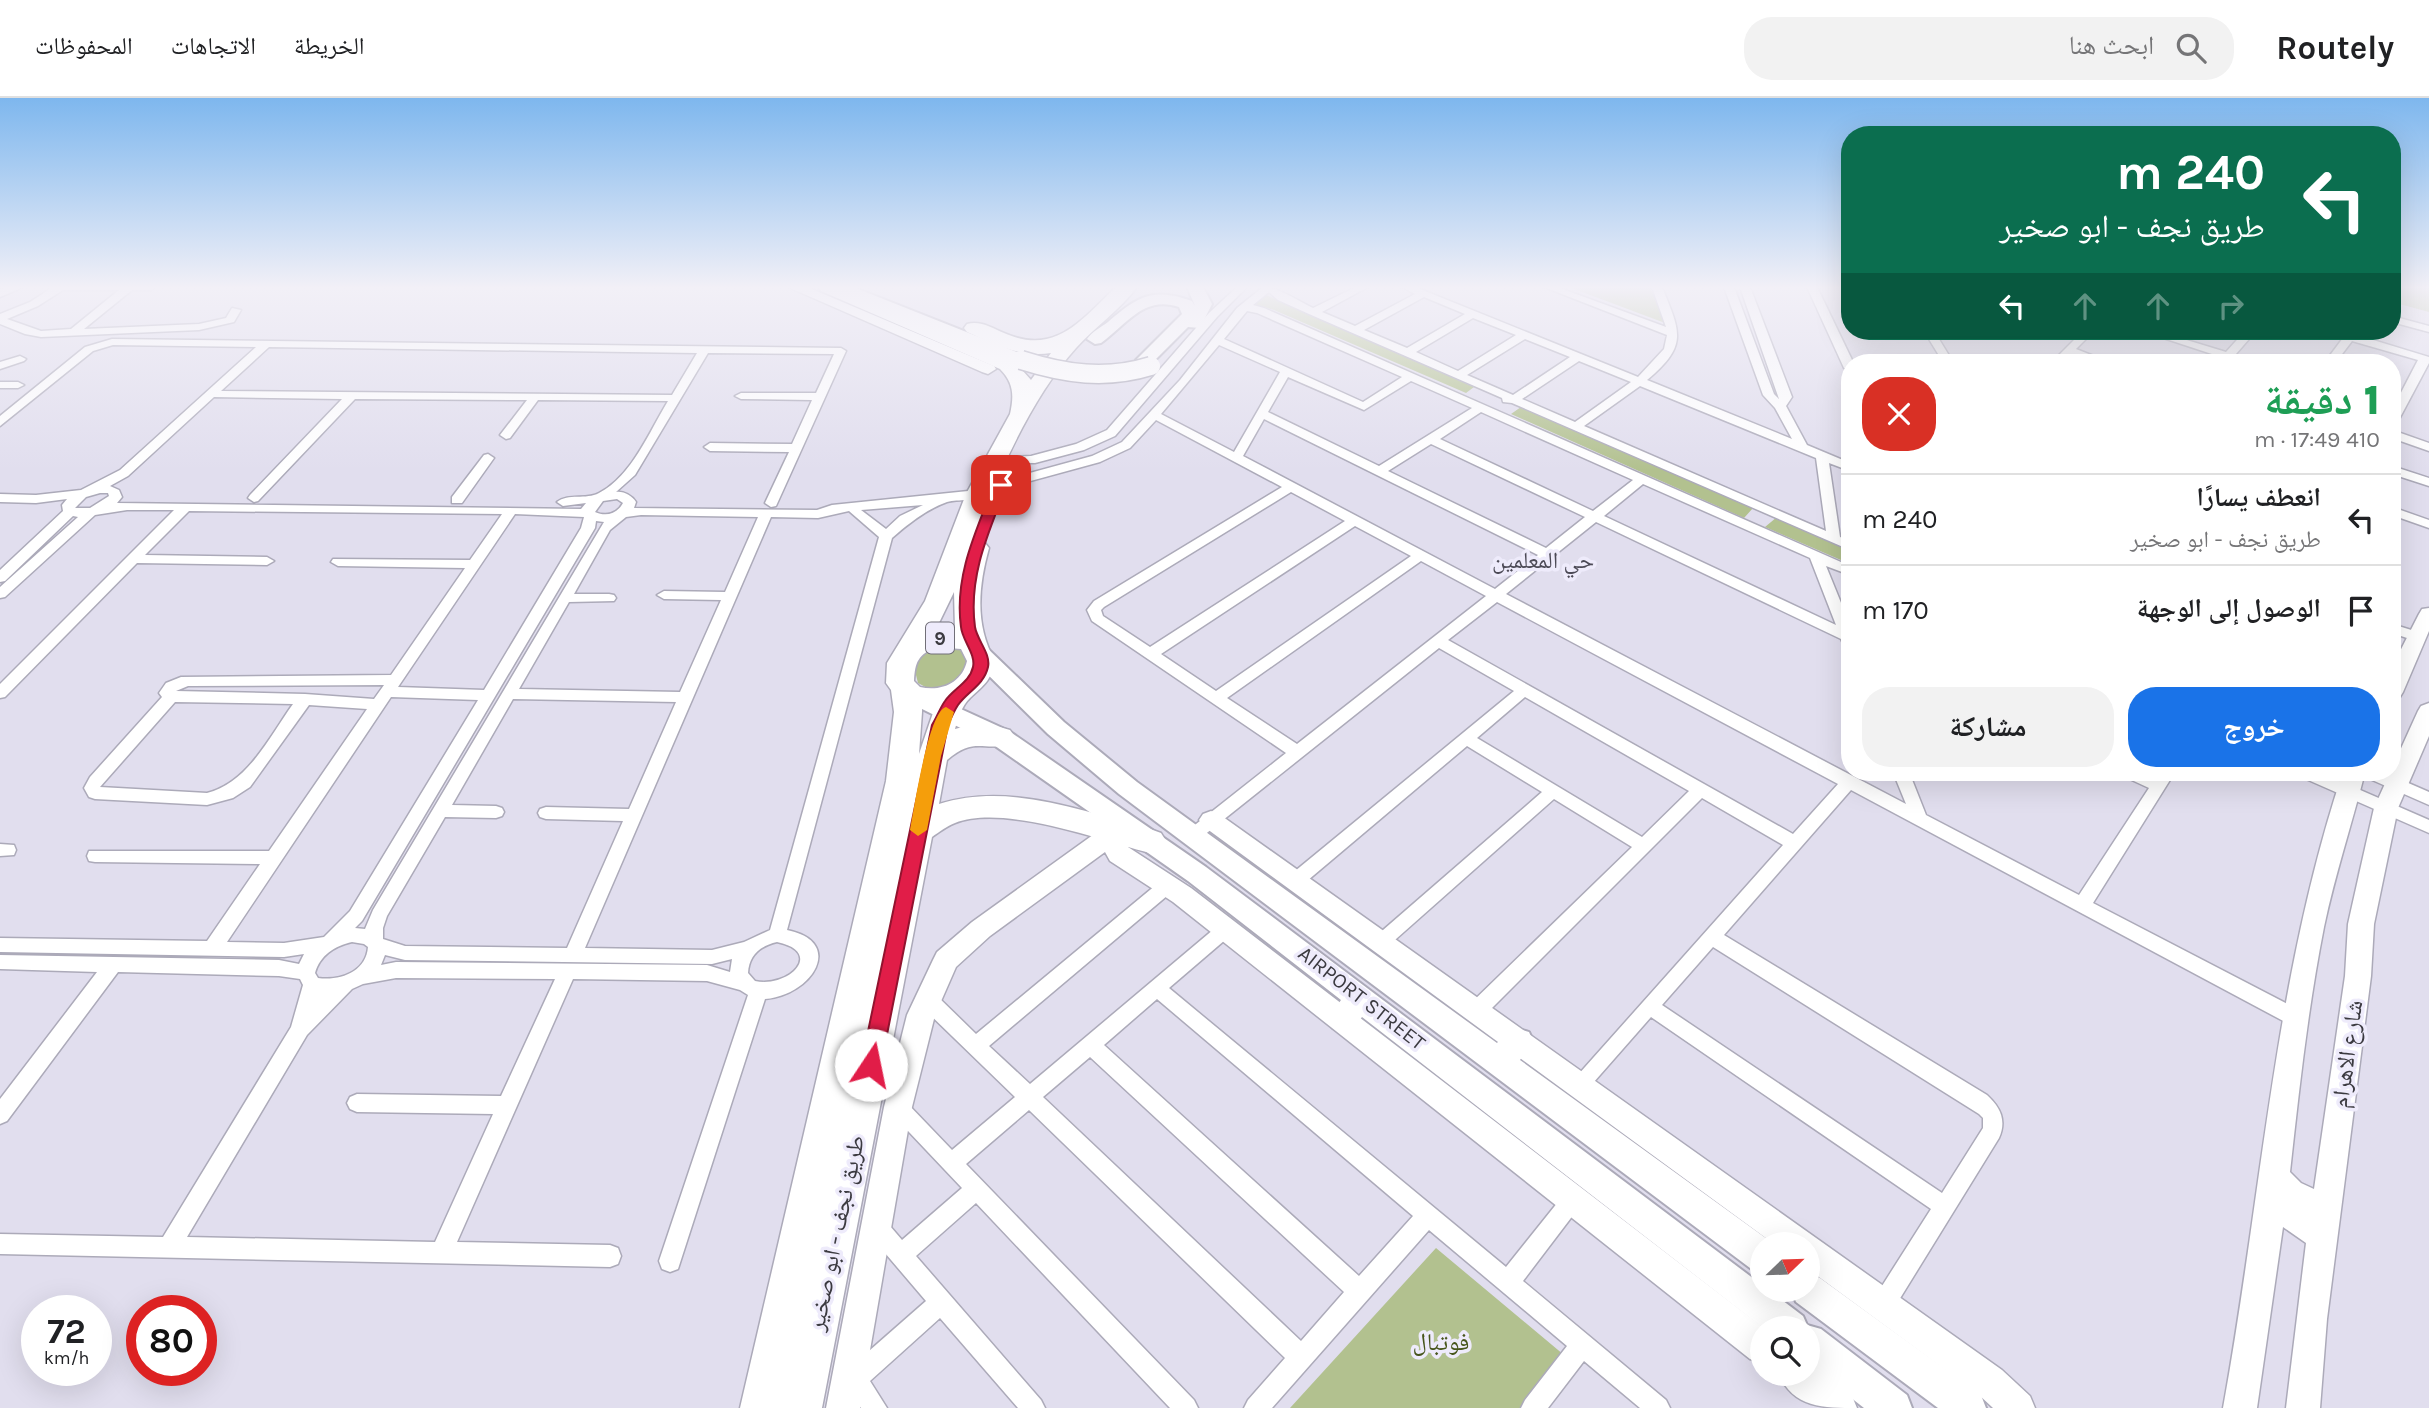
<!DOCTYPE html>
<html lang="ar">
<head>
<meta charset="utf-8">
<style>
  body { margin:0; font-family:Karla,"Noto Naskh Arabic",sans-serif; background:#f2f2f2; color:#202124; direction:rtl; height:100vh; display:flex; flex-direction:column; font-size:26px; white-space:nowrap }
  * { box-sizing:border-box; margin:0 }
  p { font-size:23px; color:#757577 }
  .icon { flex:none; width:38px; height:38px; fill:none; stroke:currentColor; stroke-width:2; stroke-linecap:round; stroke-linejoin:round }
  .map { position:relative; flex:1; overflow:hidden; direction:ltr }
  .drawer { position:absolute; left:1841px; top:256px; width:560px; height:427px; display:flex; flex-direction:column; background:#fff; border-radius:28px; box-shadow:0 7px 28px #0002; direction:rtl }
  .drawer>* { flex:none }
  .guide { position:absolute; left:1841px; top:28px; width:560px; height:214px; border-radius:28px; box-shadow:0 7px 28px #0002; direction:rtl; background:#0b6e4f; color:#fff; overflow:hidden }
  .needle { width:46px; rotate:67deg }
  .tools { position:absolute; left:1750px; top:1134px; display:grid; gap:14px }
  .tools a { display:grid; place-items:center; width:70px; height:70px; border-radius:50%; background:#fff; box-shadow:0 7px 28px #0002; font-size:35px }
  .speed { position:absolute; left:21px; top:1197px; display:flex; gap:14px; font-size:35px; font-weight:700; text-align:center }
  .speed>* { display:grid; place-content:center; width:91px; height:91px; border-radius:50%; background:#fff; box-shadow:0 7px 28px #0002; line-height:1 }
  .speed small { font-size:18px; font-weight:400 }
  .speed .limit { border:10px solid #d22; background:#fff; color:#111 }
  .pin { position:absolute; display:grid; place-items:center; width:60px; height:60px; color:#fff; margin:-30px; border-radius:14px; box-shadow:0 4px 10px #0006 }
  .me { position:absolute; width:77px; margin:-38px; rotate:11deg; stroke-linejoin:round; filter:drop-shadow(0 0 5px #0008) }
  .turn { display:flex; align-items:center; gap:24px; height:147px; padding:0 21px; font-size:32px }
  .turn .icon { width:91px; height:91px; stroke-width:2.5 }
  .turn b { display:block; font-size:49px; line-height:60px }
  .lanes { display:flex; align-items:center; height:66px; padding:0 21px; background:#0003; justify-content:center; gap:35px; direction:ltr }
  .lanes .off { opacity:.35 }
  .round { display:grid; place-items:center; flex:none; width:74px; height:74px; border-radius:28px; background:#f2f2f2 }
  .headline { display:flex; align-items:center; justify-content:space-between; height:119px; padding:0 21px }
  h1 { font-size:42px; font-weight:800; line-height:52px; color:#1e9e55 }
  .primary-button { display:flex; gap:14px; margin-top:auto; padding:14px 21px }
  .primary-button a { flex:1; height:80px; border-radius:28px; background:#1a73e8; color:#fff; font-size:28px; font-weight:800; line-height:80px; text-align:center }
  .primary-button a+a { background:#f2f2f2; color:#202124 }
  ul { padding:0; list-style:none }
  li { display:flex; align-items:center; gap:21px; height:91px; padding:0 21px; border-top:2px solid #e0e0e0 }
  li div { flex:1 }
  li b { display:block; font-size:26px }
  li em { font-style:normal }
  header { display:flex; align-items:center; gap:42px; box-sizing:border-box; height:98px; padding:0 35px; background:#fff; border-bottom:2px solid #e0e0e0 }
  header strong { font-size:33px }
  nav { display:flex; gap:38px; margin-inline-start:auto; font-size:24px }
  .search { width:490px; height:63px; background:#f2f2f2; display:flex; align-items:center; gap:18px; box-sizing:border-box; padding:0 24px; border-radius:28px; color:#757577; font-size:26px }
  .map>svg:first-child { display:block }
  .green { fill:#b2c18f }
  .lines { fill:none; stroke-linecap:round; stroke-linejoin:round }
  .street-casing { stroke:#acaab9; stroke-width:3 }
  .secondary-casing { stroke:#acaab9; stroke-width:3 }
  .primary-casing { stroke:#acaab9; stroke-width:4 }
  .highway-casing { stroke:#acaab9; stroke-width:3 }
  .street { fill:#fff; fill-rule:evenodd }
  .secondary { fill:#fff; fill-rule:evenodd }
  .primary { fill:#fff; fill-rule:evenodd }
  .highway { fill:#fff; fill-rule:evenodd }
  .primary-bridge-casing { stroke:#acaab9; stroke-width:21; stroke-linecap:butt }
  .primary-bridge { stroke:#fff; stroke-width:18 }
  .route { fill:#e11d48; stroke:#92132f; stroke-width:2 }
  .slow { fill:#f59e0b }
  .labels { text-anchor:middle; stroke-width:7; stroke-linejoin:round; paint-order:stroke }
  .shield { fill:#eeebfb; stroke:#716f78; stroke-width:2 }
  .shield-label { font-size:19px; font-weight:bold; fill:#3b3a40 }
  .street-label { font-size:21px; fill:#3b3a40; stroke:#eeebfb }
  .neighbourhood-label { font-size:23px; fill:#4c4a56; stroke:#eeebfb }
  .near-street-label { font-size:24px; fill:#3b3a40; stroke:#eeebfb }
  .near-park-label { font-size:24px; fill:#47551c; stroke:#eeebfb }
</style>
</head>
<body>
<header>
<strong>Routely</strong>
<div class="search"><svg class="icon" aria-label="search" viewBox="0 0 24 24"><circle cx="10" cy="10" r="6"/><path d="M15 15l6 6"/></svg>ابحث هنا</div>
<nav><a>الخريطة</a><a>الاتجاهات</a><a>المحفوظات</a></nav>
</header>
<div class="map">
<svg width="2429" height="1310" viewBox="0 0 2429 1310">
  <rect width="100%" height="100%" fill="#e1deee"/>
  <!-- green -->
  <path class="green" d="M1569,189H1650L1665,225Z
    M2392,189H2429V214L2392,204Z
    M1267,197L1277,202L1474,289L1466,295L1274,212L1254,206Z
    M1521,309L1753,410L1744,420L1511,316Z
    M1777,419L1850,452V466L1765,429Z
    M938,547L958,550L969,561L959,586L931,592L918,585L914,569L920,556Z
    M1436,1150L1564,1257L1524,1310H1290Z"/>
  <g class="lines">
    <defs>
      <path id="street" d="M10,189H23L0,199V192Z
        M49,189H156L151,192H132L84,231L199,226L226,220L232,210L241,212L234,224L199,232L41,239L25,236L0,226V216L30,204L50,191ZM63,192H119L71,231L41,233L7,221L38,208Z
        M1237,189H1247L1217,219L1115,338L1084,352L1035,365H1011V359L1031,358L1076,346L1107,332L1209,215Z
        M1263,189C1278,189 1298,203 1313,210L1356,189H1368L1322,214L1355,228L1415,196L1402,189H1415L1638,279L1664,251L1667,237L1544,189H1557L1666,229L1652,189H1662C1680,234 1689,247 1647,282L1792,341L1775,310L1763,297L1724,189H1734L1774,296L1779,301L1740,189H1750L1792,299L1786,308L1807,347L1850,365V373L1829,365L1840,439L1850,443V452L1512,305L1503,304L1502,300L1309,216L1278,202L1269,194L1253,207L1264,210L1850,468V477L1826,468L1850,527L1849,549L1844,547L1841,541L1596,424L1506,496L1906,706L1893,674H1909L1926,717L2079,797L2149,690L2123,678L2121,674H2143L2155,679L2159,674H2175L2093,805L2301,913L2303,919L2301,925L2294,927L2287,925L1851,692L1724,837L1987,997C2000,1009 2007,1022 1999,1040L1891,1215L1883,1218L1875,1215L1872,1207L1875,1199L1931,1111L1651,919L1586,993L1579,996L1572,993L1569,987L1783,747L1702,700L1483,919L1476,921L1469,919L1467,913L1469,907L1632,749L1554,701L1387,849L1381,851L1375,849L1372,844L1375,839L1542,694L1467,648L1301,788H1289L1286,783L1289,778L1514,593L1439,550L1198,742H1186L1184,738L1186,734L1286,655L1092,523L1087,512L1094,503L1282,389L1156,322L1130,350L1100,364L1001,391L995,387L997,384L1092,358L1122,344L1180,282L1237,210ZM1424,199L1465,216L1407,250L1364,232ZM1247,213L1257,215L1402,279L1363,304L1224,241ZM1473,220L1516,237L1458,273L1416,254ZM1525,241L1570,259L1513,297L1467,277ZM1219,247L1280,274L1234,354L1161,316ZM1579,263L1631,284L1575,324L1522,301ZM1288,279L1364,312L1411,283L1472,310L1379,368L1268,314ZM1640,288L1816,360L1826,433L1584,328ZM1481,314L1633,382L1593,413L1440,341ZM1264,321L1538,457L1495,491L1243,358ZM1431,346L1585,419L1546,450L1388,373ZM1643,386L1810,460L1836,527L1604,418ZM1291,394L1345,423L1150,549L1103,518L1101,512L1104,509ZM1355,428L1411,458L1216,593L1161,556ZM1421,463L1486,498L1297,646L1227,600ZM1497,504L1838,686L1793,736L1448,542ZM1525,599L1689,693L1642,739L1477,640ZM1713,849L1979,1016L1983,1020V1030L1942,1095L1662,907Z
        M1807,189H1817L1853,264H1850V273L1844,270Z
        M2392,218L2429,228V234L2392,224Z
        M1924,233H1934L1953,264H1943Z
        M2083,233H2094L2076,251L2109,264H2094L2071,257L2063,264H2052Z
        M2142,233H2157L2226,254L2245,233H2256L2229,264H2218L2221,259Z
        M2325,233L2350,235L2429,259V265L2396,327H2392V312L2418,262L2352,243L2336,264H2325L2343,240Z
        M112,241L841,250L846,253L776,408L771,409L765,405L789,354L710,353L704,349L710,345L792,346L812,302L741,301L735,298L741,295H816L834,256L708,255L635,377L616,394C624,393 632,398 636,404L634,410L817,412L832,407L978,392L984,396C975,404 959,401 947,404C927,411 908,426 892,440L787,832C846,844 812,897 765,901L678,1171L670,1174L662,1171L659,1163L748,897L740,892L707,883L573,881L457,1144L610,1147L618,1150L621,1158L618,1166L610,1169L0,1156V1136L163,1139L291,929L303,887L300,881L279,878L118,874L7,1023L0,1026V1001L97,874L0,871V857L279,862L299,866L304,856L284,859L0,854V840L207,843L260,766L95,764L89,763L87,758L89,753H269L367,611L309,607L250,689L233,700L207,707L95,701L89,699L84,690L90,679L162,599L159,595L166,585L181,579L391,577L465,470L338,468L331,464L333,461L470,462L502,416L189,413L145,457L267,459L274,463L267,467L137,465L5,599L0,600V586L174,412H127L95,417L5,499L0,500V489L78,419L73,418L5,483L0,484V472L63,413L62,407L67,401L36,405L0,404V396L36,397L81,392L120,372L256,249L113,247L93,253L0,328V318L85,249ZM269,249L697,255L672,297L221,293ZM214,299L342,301L250,397L248,400L254,404L258,403L355,301L527,302L500,337L506,341L510,340L538,302L668,303C649,334 632,378 599,395C586,402 568,395 557,404L563,408L586,405L581,411L117,405L122,399L119,392L110,388L128,378ZM100,395H108L109,398L90,410H75L86,399ZM617,401L623,405C617,416 606,419 595,414L603,403ZM923,407L900,418L886,431L861,412ZM849,413L879,439L770,832L744,844L712,852L585,850L771,419L818,420ZM515,416L584,419L581,430L484,592L398,589ZM641,417L758,419L725,494L664,493L657,497L664,501L721,502L680,594L519,591L569,504L614,503L616,500L614,497L609,496H574L610,432L626,419ZM596,423L604,424L373,812L365,831L355,830L362,823L595,430ZM384,587L374,601L305,596L176,593L188,588ZM391,599L478,602L350,813L324,839L284,845L227,844ZM513,601L676,604L629,711L546,709L540,711L538,715L540,719L546,721L623,723L567,850L405,848L383,841V830L387,818L445,719L496,720L502,718L504,714L502,710L496,708L452,707ZM175,604L293,606C270,638 248,685 207,695L100,689ZM352,844L364,846L368,849C366,874 340,883 318,880L315,875C320,857 335,848 352,844ZM777,844C825,854 789,890 755,883L748,875C749,857 760,848 777,844ZM385,857L405,862L712,866L732,861L730,874L707,867L396,864L381,867ZM396,880L555,881L501,998L357,996L350,999L347,1005L350,1011L357,1014L493,1016L435,1144L187,1139L307,937L352,891L363,886Z
        M20,258L26,261L24,263L0,271V264Z
        M0,284H18L24,287L18,290H0Z
        M2392,332L2429,345V353L2392,340Z
        M488,356L494,360L462,405H452V399L484,357Z
        M2392,368L2429,380V388L2392,376Z
        M2392,409L2429,422V430L2392,417Z
        M2392,526L2421,535L2423,538L2416,543L2392,535Z
        M2297,674H2319L2429,722V735L2299,678Z
        M2361,674H2383L2429,694V707L2363,678Z
        M0,746L14,747L16,752L14,757L0,758Z
        M1168,780L1174,782L1177,787L1174,792L989,948L1030,986L1220,826L1226,824L1232,826L1235,831L1232,836L1169,890L1506,1169L1566,1094L1573,1091L1580,1094L1584,1101L1580,1108L1523,1183L1666,1302L1670,1310H1640L1584,1263L1548,1310H1521L1525,1302L1567,1248L1429,1132L1272,1310H1244L1248,1302L1285,1260L1029,1012L966,1066L1194,1302L1198,1310H1170L976,1105L916,1158L1041,1302L1045,1310H1018L940,1220L870,1283L887,1310H861L846,1290L840,1278L844,1270L853,1267L926,1203L868,1135L865,1128L868,1121L876,1118L884,1121L902,1142L962,1090L891,1015L888,1009L891,1003L898,1000L905,1003L952,1052L1015,999L921,908L919,902L921,896L928,894L935,896L976,936L1162,782ZM1157,901L1413,1118L1359,1178L1104,947ZM1090,959L1344,1194L1301,1243L1043,999Z"/>
      <path id="secondary" d="M788,189H807L994,268L996,271L988,276L982,274Z
        M2429,510V533L2403,594L2400,599L2392,601V569L2419,516L2422,511Z
        M2429,605V638L2398,710L2374,826L2371,878L2327,1221L2320,1310H2286L2306,1145L2283,1129L2257,1310H2223C2262,1097 2274,880 2343,674H2365C2352,726 2335,776 2324,829C2308,910 2299,992 2290,1074L2301,1085L2314,1091L2345,878L2348,826L2374,710L2418,613L2421,608Z
        M1211,713L1219,716L2002,1272L2030,1298L2035,1310H1993L1978,1296L1808,1171V1146H1774L1203,728L1199,722L1203,716Z
        M1113,726L1127,730L1130,736L1128,749L1191,790L1764,1230H1762V1265L1750,1261L1173,804L1110,763L1105,754L990,838L956,869L935,917L912,1009L860,1310H826L884,1009L907,917L933,862L937,854L972,824L1104,729Z
        M1808,1264L1852,1298L1857,1310C1824,1310 1793,1310 1779,1276H1808Z"/>
      <path id="primary" d="M832,189H853L1027,258L1030,262L1021,267L1015,266L834,192Z
        M1187,189H1203L1212,206L1200,230L1188,229L1151,266L1145,267L1136,262L1182,216L1179,209C1144,197 1127,226 1101,245L1095,246L1087,241C1092,234 1101,229 1108,224C1138,198 1153,189 1192,203L1195,208Z
        M978,547L986,549L1064,624L1137,684L1497,945C1507,934 1513,928 1529,934L1533,943L1520,962L1774,1146H1762V1174L1750,1170L1119,696L1048,636L970,559L967,554L970,549Z
        M928,596L1009,633L1206,769L1762,1187V1192H1769L1803,1218L1807,1227L1821,1231L1907,1297L1912,1310H1864L1808,1266V1230H1763L1362,919C1353,931 1347,935 1333,930L1328,921L1341,902L1188,783L991,645L920,610L916,604L920,598Z
        M1808,1175L1820,1180L1981,1297L1986,1310H1938L1796,1204L1791,1192H1808Z"/>
      <path id="highway" d="M818,189H843L1014,263L1031,282L1051,255C1021,260 994,246 967,234L964,230L967,226C980,222 992,230 1004,235C1056,258 1081,222 1116,189H1137C1120,212 1095,229 1076,250C1031,300 996,380 973,443L985,445L989,450C978,489 975,528 995,563C991,583 984,587 970,600C962,607 958,621 955,631C975,625 990,626 1010,632L1015,639L1010,646C983,654 975,638 947,662L939,706C1009,684 1082,713 1150,731L1161,735L1166,743L1161,751L1150,755C1100,742 1004,706 955,725C947,728 939,734 932,739L822,1310H740L886,683L894,614L891,592L886,585L887,565L925,503L966,396L1010,316C1014,298 1014,285 1000,271L821,193ZM954,494L955,531H936ZM936,549L961,551L967,563C962,585 941,594 920,589L914,583C915,564 918,557 936,549ZM922,609H935L919,656L922,614Z"/>
    </defs>
    <!-- street casing -->
    <use href="#street" class="street-casing"/>
    <!-- secondary casing -->
    <use href="#secondary" class="secondary-casing"/>
    <!-- primary casing -->
    <use href="#primary" class="primary-casing"/>
    <!-- highway casing -->
    <use href="#highway" class="highway-casing"/>
    <!-- street -->
    <use href="#street" class="street"/>
    <!-- secondary -->
    <use href="#secondary" class="secondary"/>
    <!-- primary -->
    <use href="#primary" class="primary"/>
    <!-- highway -->
    <use href="#highway" class="highway"/>
    <defs>
      <path id="primary-bridge" d="M1021,262C1065,276 1106,282 1151,268"/>
    </defs>
    <!-- primary-bridge casing -->
    <use href="#primary-bridge" class="primary-bridge-casing"/>
    <!-- primary-bridge -->
    <use href="#primary-bridge" class="primary-bridge"/>
  </g>
  <!-- sky -->
  <linearGradient id="sky" x2="0" y2="1"><stop stop-color="#7eb7ee"/><stop offset="0.51" stop-color="#f2f0f7"/><stop offset="1" stop-color="#f2f0f7" stop-opacity="0"/></linearGradient>
  <rect width="2429" height="372" fill="url(#sky)"/>
  <!-- route -->
  <path class="route" d="M1001,384L1007,387C989,433 968,478 975,529C977,542 991,556 988,569C984,587 967,594 958,607C954,613 951,620 948,627L881,967L878,973L871,975L864,973L861,967L932,627C937,619 940,610 945,603C953,591 970,584 973,569C976,556 962,542 961,529C954,478 976,433 994,387Z"/>
  <!-- slow -->
  <path class="slow" d="M946,609L954,614L941,658L927,732L918,738L910,732C914,712 928,614 946,609Z"/>
  <g class="labels">
    <!-- shield labels -->
    <rect class="shield" x="926" y="524.5" width="28" height="31" rx="5"/>
    <g class="shield-label">
      <text x="940" y="547">9</text>
    </g>
    <!-- street labels -->
    <g class="street-label">
      <text transform="translate(1362 900) rotate(38)" y="7">AIRPORT STREET</text>
    </g>
    <!-- neighbourhood labels -->
    <g class="neighbourhood-label">
      <text x="1543" y="470">حي المعلمين</text>
    </g>
    <!-- near-street labels -->
    <g class="near-street-label">
      <text transform="translate(2347 956) rotate(-82)" y="8">شارع الاهرام</text>
      <text transform="translate(836 1135) rotate(-78)" y="8">طريق نجف - ابو صخير</text>
    </g>
    <!-- near-park labels -->
    <g class="near-park-label">
      <text x="1441" y="1252">فوتبال</text>
    </g>
  </g>
</svg>
<div class="tools">
<a><svg class="needle" viewBox="-14 -14 28 28"><path d="M0-13l5 13h-10z" fill="#e53935"/><path d="M0 13l5-13h-10z" fill="#757577"/></svg></a>
<a><svg class="icon" aria-label="search" viewBox="0 0 24 24"><circle cx="10" cy="10" r="6"/><path d="M15 15l6 6"/></svg></a>
</div>
<div class="speed"><div>72<small>km/h</small></div><div class="limit">80</div></div>
<div class="pin" style="left:1001px;top:387px;background:#d93025"><svg class="icon" aria-label="arrive" viewBox="0 0 24 24"><path d="M6 21V4h12l-3 4 3 4H6"/></svg></div>
<svg class="me" style="left:871px;top:967px" viewBox="-20 -20 40 40"><circle r="19" fill="#fff"/><path d="M0-13L10 11 0 6-10 11z" fill="#e11d48"/></svg>
<div class="guide">
<div class="turn"><svg class="icon" aria-label="left" viewBox="0 0 24 24"><path d="M17 20v-9H6M10 6l-5 5 5 5"/></svg><div><b>240 m</b>طريق نجف - ابو صخير</div></div>
<div class="lanes"><svg class="icon" aria-label="left" viewBox="0 0 24 24"><path d="M17 20v-9H6M10 6l-5 5 5 5"/></svg><svg class="icon off" aria-label="ahead" viewBox="0 0 24 24"><path d="M12 20V5M6 11l6-6 6 6"/></svg><svg class="icon off" aria-label="ahead" viewBox="0 0 24 24"><path d="M12 20V5M6 11l6-6 6 6"/></svg><svg class="icon off" aria-label="right" viewBox="0 0 24 24"><path d="M7 20v-9h11M14 6l5 5-5 5"/></svg></div>
</div>
<section class="drawer">
<div class="headline"><div><h1>1 دقيقة</h1><p>410 m · 17:49</p></div><a class="round" style="background:#d93025;color:#fff"><svg class="icon" aria-label="close" viewBox="0 0 24 24"><path d="M6 6l12 12M18 6L6 18"/></svg></a></div>
<ul>
<li><svg class="icon" aria-label="left" viewBox="0 0 24 24"><path d="M17 20v-9H6M10 6l-5 5 5 5"/></svg><div><b>انعطف يسارًا</b><p>طريق نجف - ابو صخير</p></div><em>240 m</em></li>
<li><svg class="icon" aria-label="arrive" viewBox="0 0 24 24"><path d="M6 21V4h12l-3 4 3 4H6"/></svg><div><b>الوصول إلى الوجهة</b></div><em>170 m</em></li>
</ul>
<div class="primary-button"><a>خروج</a><a>مشاركة</a></div>
</section>
</div>
</body>
</html>
